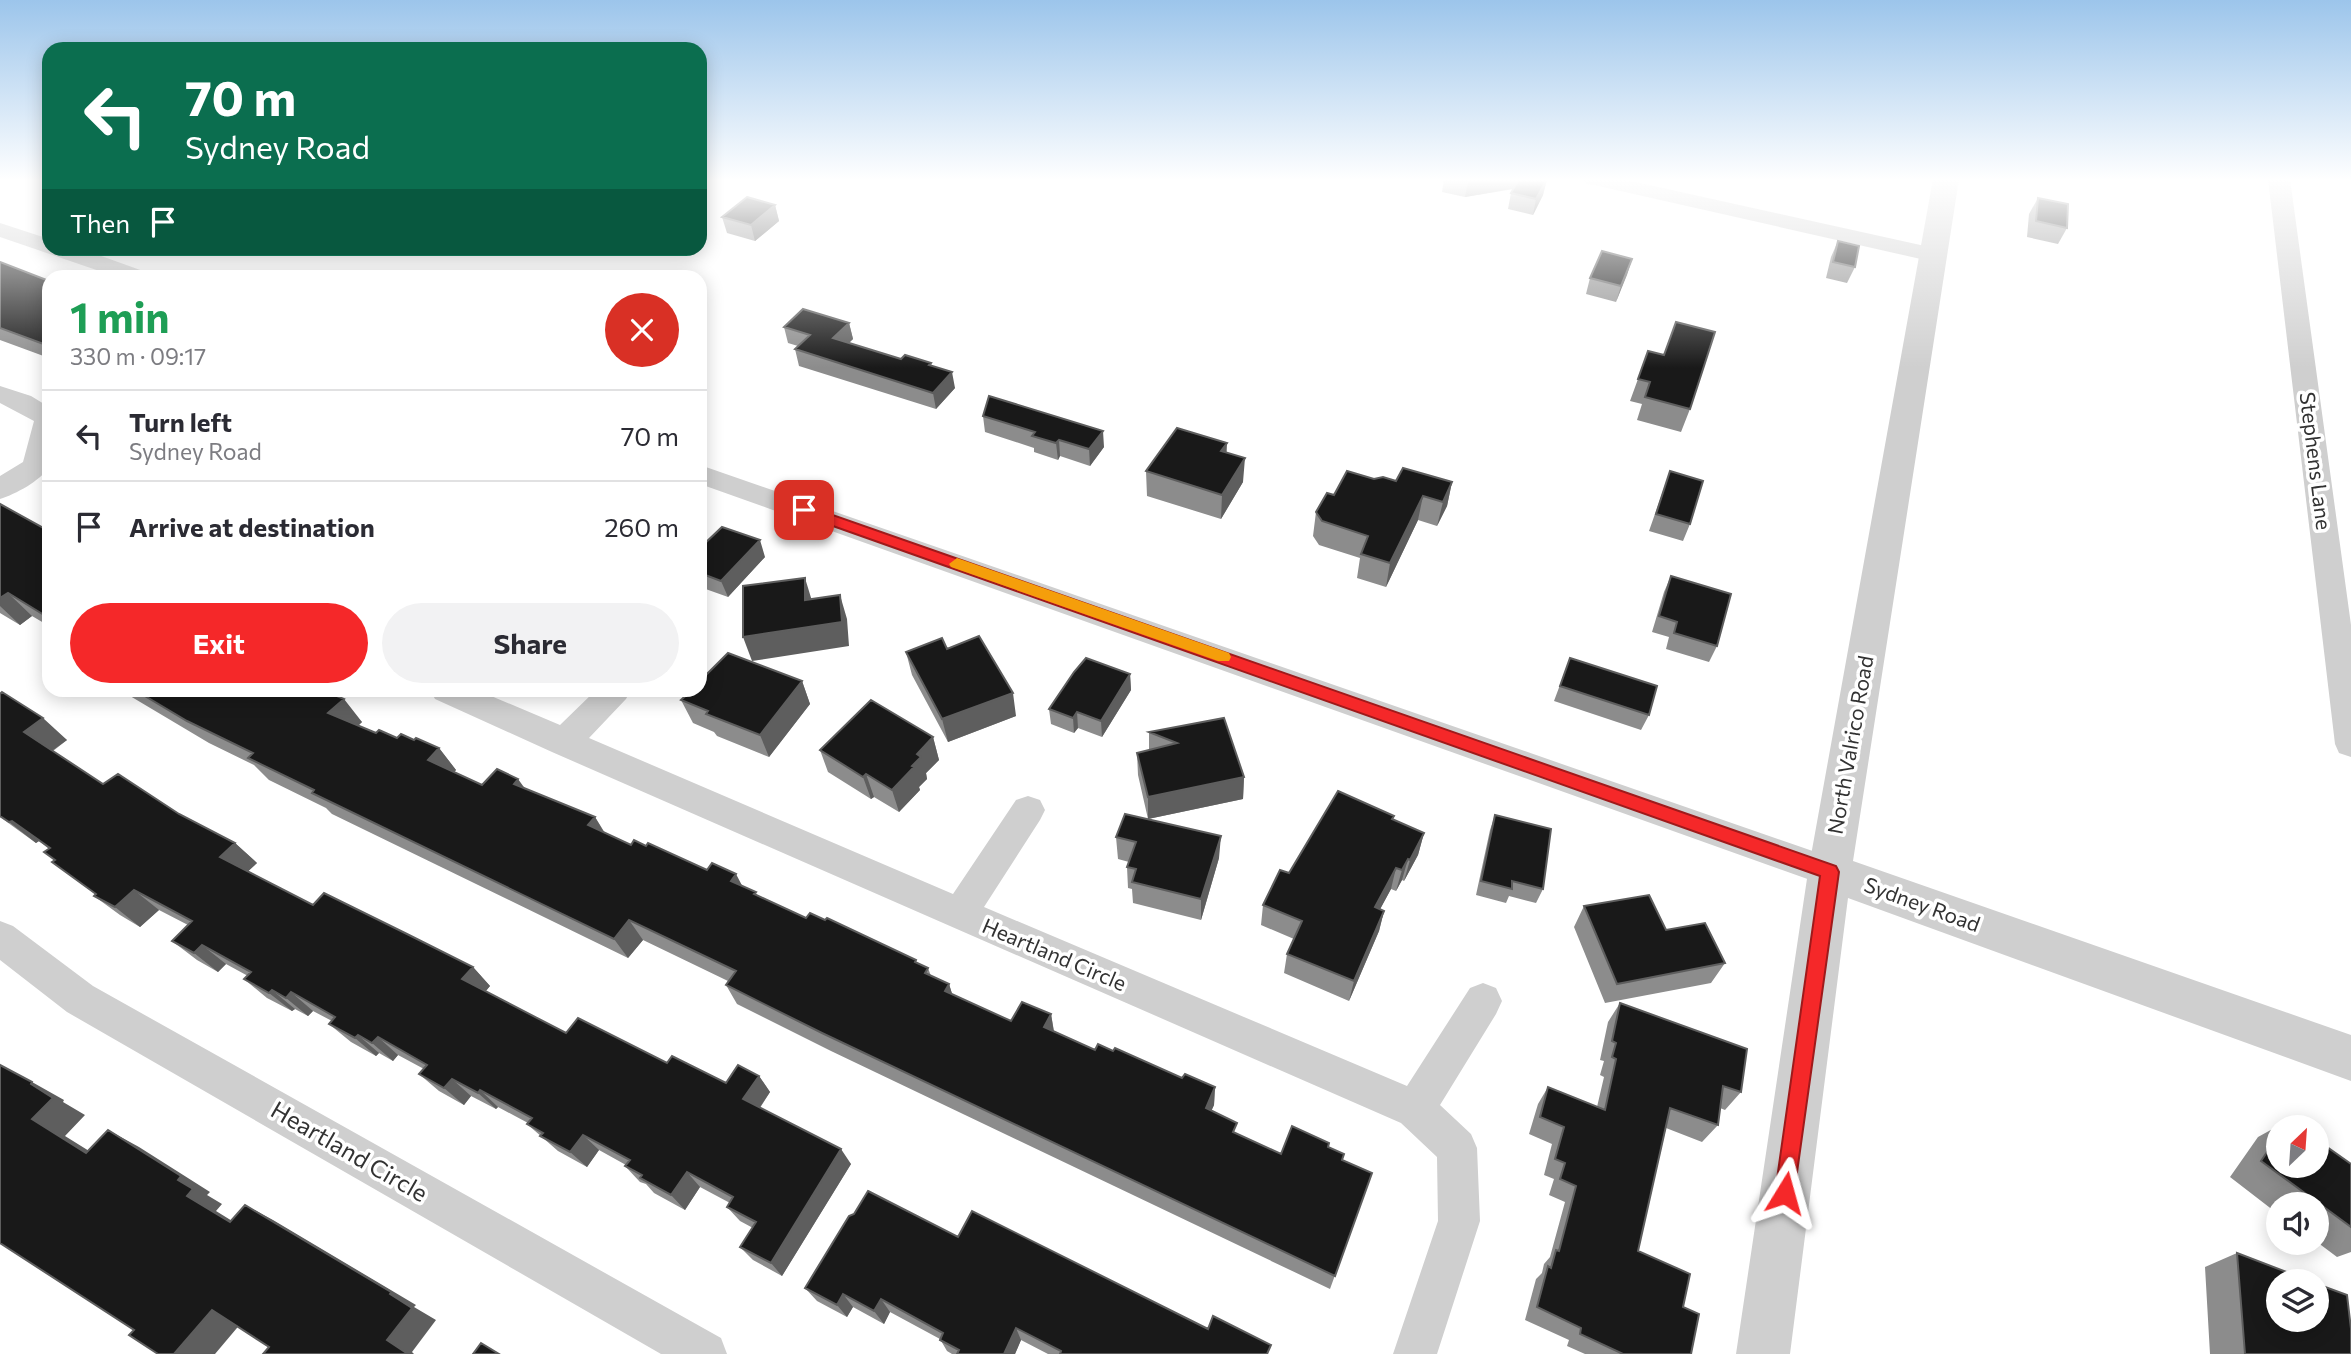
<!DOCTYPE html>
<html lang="en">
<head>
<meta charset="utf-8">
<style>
  body { margin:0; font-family:Commissioner,sans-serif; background:#f2f2f3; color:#2b2b33; height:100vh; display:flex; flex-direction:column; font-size:26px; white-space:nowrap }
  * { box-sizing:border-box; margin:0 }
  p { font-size:23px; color:#7c7c81 }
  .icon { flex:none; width:38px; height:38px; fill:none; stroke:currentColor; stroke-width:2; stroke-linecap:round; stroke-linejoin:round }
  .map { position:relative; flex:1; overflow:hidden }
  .panel { position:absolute; left:42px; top:270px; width:665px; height:427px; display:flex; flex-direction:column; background:#fff; border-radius:21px; box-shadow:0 4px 18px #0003 }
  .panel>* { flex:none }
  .top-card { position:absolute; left:42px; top:42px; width:665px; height:214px; border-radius:21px; box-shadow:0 4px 18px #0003; background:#0b6e4f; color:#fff; overflow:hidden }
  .needle { width:46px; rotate:25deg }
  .buttons { position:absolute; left:2266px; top:1115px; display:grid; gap:14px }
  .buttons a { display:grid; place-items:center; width:63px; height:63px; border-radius:50%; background:#fff; box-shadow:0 4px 18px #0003; font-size:35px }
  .pin { position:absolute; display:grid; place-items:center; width:60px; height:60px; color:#fff; margin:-30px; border-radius:14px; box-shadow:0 4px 10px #0006 }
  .me { position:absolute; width:77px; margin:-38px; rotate:8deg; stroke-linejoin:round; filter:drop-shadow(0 0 5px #0008) }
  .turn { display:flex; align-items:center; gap:24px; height:147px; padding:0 28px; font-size:32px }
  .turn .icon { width:91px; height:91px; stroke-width:2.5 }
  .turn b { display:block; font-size:49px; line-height:60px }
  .then { display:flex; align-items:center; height:66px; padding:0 28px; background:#0003; gap:14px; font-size:26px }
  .round { display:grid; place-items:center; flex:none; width:74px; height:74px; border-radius:37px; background:#f2f2f3 }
  .summary { display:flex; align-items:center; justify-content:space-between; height:119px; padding:0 28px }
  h1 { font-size:42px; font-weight:700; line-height:52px; color:#1e9e55 }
  .action { display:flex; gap:14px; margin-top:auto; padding:14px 28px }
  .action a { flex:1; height:80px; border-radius:42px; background:#f52829; color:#fff; font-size:28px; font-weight:700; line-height:80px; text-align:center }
  .action a+a { background:#f2f2f3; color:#2b2b33 }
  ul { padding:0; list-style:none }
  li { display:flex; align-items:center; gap:21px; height:91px; padding:0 28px; border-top:2px solid #e1e1e2 }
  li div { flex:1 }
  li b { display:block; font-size:26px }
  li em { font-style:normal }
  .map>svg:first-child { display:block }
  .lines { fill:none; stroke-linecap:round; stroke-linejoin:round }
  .minor { fill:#cfcfcf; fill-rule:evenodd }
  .tertiary { fill:#cfcfcf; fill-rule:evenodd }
  .wall { fill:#8c8c8c }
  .shaded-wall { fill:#5e5e5e }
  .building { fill:#191919; stroke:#5e5e5e; stroke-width:2 }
  .route { fill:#f52829; stroke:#9f1a1b; stroke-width:2 }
  .slow { fill:#f59e0b }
  .labels { text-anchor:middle; stroke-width:7; stroke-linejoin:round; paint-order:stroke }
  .street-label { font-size:21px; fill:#323232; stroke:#fff }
  .near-street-label { font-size:24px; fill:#323232; stroke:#fff }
</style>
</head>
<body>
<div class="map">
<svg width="2351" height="1354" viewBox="0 0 2351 1354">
  <rect width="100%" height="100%" fill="#fff"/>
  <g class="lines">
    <!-- minor -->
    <path class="minor" d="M1583,179H1622L1934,248L1942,250L1946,255L1942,260L1934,262L1594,185L1586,184Z
      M2268,179H2290L2351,625V757L2339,753L2335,744Z
      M0,223L49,239V248H79L143,271L147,276H114L0,237Z
      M0,386L31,396L49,407V467C40,481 16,494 0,499V476L23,462L34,421L0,403Z
      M700,465L1830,857L1843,861L1848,872L1843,883L1830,887L700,484Z
      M430,690H477L560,725L596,690H631L626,699L589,738L953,894L1016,800L1028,796L1040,800L1045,810L1040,820L984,907L1407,1086L1470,988L1483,983L1496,988L1502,1001L1496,1014L1440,1105L1471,1134L1477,1148L1480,1221L1437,1354H1393L1438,1221L1437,1157L1401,1123L552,752L435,699Z
      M0,921L13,926L93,986L721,1338L727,1354H661L67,1012L0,960Z"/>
    <!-- tertiary -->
    <path class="tertiary" d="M1933,179H1959L1853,861L2351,1035V1081L1848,898L1790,1354H1736L1808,872Z"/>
  </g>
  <!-- wall -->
  <path class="wall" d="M1444,179H1547L1543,195L1533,215L1508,209L1511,193L1514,189L1465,197L1442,192Z
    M2038,198L2067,228L2058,244L2027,237L2029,214Z
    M775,205L779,221L755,241L727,233L722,217Z
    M1838,241L1855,267L1847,283L1826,278L1831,257Z
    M1632,259L1616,302L1586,294L1590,278Z
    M0,262L49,281V358L0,340Z
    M849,323L853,339L849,343L901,359L931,363L932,365L955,388L936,409L799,366L795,349L798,346L788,343L784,327Z
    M1664,355L1690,409L1681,432L1637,420L1642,404L1630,401L1638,379Z
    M983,416L1104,447L1090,466L1060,456L1058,460L1034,452V448L985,432Z
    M1227,453L1243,482L1221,519L1147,496L1146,471Z
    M1670,471L1690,524L1683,541L1649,531Z
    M1374,479L1396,481L1452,482L1447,506L1437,526L1418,520L1386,587L1357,578L1360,558L1319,545L1313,536L1316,512Z
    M0,504L49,531V626L32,616L20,625L0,613Z
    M700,548L765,557L728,597L700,587Z
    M1671,576L1717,646L1709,662L1666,649L1669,637L1652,632L1664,592Z
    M947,649L1016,716L948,742L912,675L906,652Z
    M1570,658L1649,715L1641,730L1554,701Z
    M1130,674L1131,690L1102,737L1078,728L1074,733L1051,724L1049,709Z
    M802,681L810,704L769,757L717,736L714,732L693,723L681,700Z
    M120,690H323L362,722L358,726L376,733L397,738L414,740L439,748L456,770L454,772L482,785L525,789L595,817L605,833L631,845L743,887L756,892L757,896L806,918L928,968L931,976L949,984L952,994L1011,1021L1051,1014L1054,1031L1095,1050L1113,1051L1182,1078L1215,1087L1214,1105L1211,1111L1236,1134L1281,1154L1328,1147L1343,1160L1372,1173L1330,1289L831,1051L737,1004L726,985L728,981L643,940L628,958L332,814L326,808L269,780L254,765L209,743Z
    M0,694L67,740L53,751L103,784L179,814L235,843L257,863L248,871L313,905L473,967L490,986L485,992L566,1033L667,1063L726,1083L759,1076L770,1092L760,1108L851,1164L782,1276L753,1260L740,1247L753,1228L740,1221L727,1207L730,1203L700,1187L685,1210L654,1193L646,1184L640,1182L625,1166L626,1165L599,1150L587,1167L558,1151L527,1124L528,1123L498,1107L496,1109L471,1096L464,1105L439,1091L419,1074L424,1069L398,1055L393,1061L379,1053L376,1056L351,1042L329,1024L332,1021L313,1011L308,1016L295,1009L292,1011L267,998L244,979L248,976L226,964L218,972L197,960L172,941L188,925L159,910L140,927L120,915L94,896L95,894L52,862L54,860L49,849L39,841L36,843L0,817Z
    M1224,718L1244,777L1243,799L1148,819L1138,775L1137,753L1149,750V732Z
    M933,737L939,760L926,773L927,779L919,787L920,790L899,812L874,797L871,799L828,772L820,750Z
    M1495,815L1543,889L1536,903L1509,896L1506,903L1476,895L1490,830Z
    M1393,819L1424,833L1418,855L1404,881L1402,880L1396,891L1391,889L1380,909L1384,911L1379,931L1349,1001L1284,973L1287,954L1294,939L1261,925L1263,905L1289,873Z
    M1116,837L1219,858L1201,920L1133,903L1132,889L1128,888L1127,867L1129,862L1118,859Z
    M1584,906L1666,930L1725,963L1711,983L1605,1003L1574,927Z
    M1620,1003L1741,1092L1725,1110L1720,1108L1718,1125L1702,1142L1666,1128L1638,1251L1683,1307L1691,1354H1585L1567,1346L1569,1340L1525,1320L1536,1279L1542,1273L1544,1264L1550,1257L1565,1202L1549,1195L1554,1179L1544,1175L1552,1144L1529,1134L1538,1104L1548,1087L1597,1107L1604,1077L1600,1075L1604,1061L1600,1060L1608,1022Z
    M2289,1120L2299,1127H2278V1166L2351,1164V1252L2337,1257L2317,1242V1204H2278V1214L2230,1177L2258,1137Z
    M958,1237L1208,1329L1268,1354H1048L1021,1340L1015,1354H952L947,1351L940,1339L890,1312L884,1324L853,1307L847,1317L817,1301L805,1288Z
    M2237,1253L2351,1354H2210L2205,1267Z"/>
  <!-- shaded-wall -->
  <path class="shaded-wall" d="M1482,179H1524L1522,187L1465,197L1468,181Z
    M1547,179L1543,195L1533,215L1536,199Z
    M775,205L779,221L755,241L751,225Z
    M1632,259L1627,275L1616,302L1621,286Z
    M849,323L853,339L837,354L833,338Z
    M952,372L955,388L936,409L933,393Z
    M1103,431L1104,447L1090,466L1089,449Z
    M1059,440L1060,456L1058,460L1056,443Z
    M1227,443L1226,467L1221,451Z
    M1245,458L1243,482L1221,519L1222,495Z
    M1452,482L1447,506L1437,526L1443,502Z
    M1423,496L1418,520L1386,587L1390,563Z
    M760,540L765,557L728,597L721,581Z
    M805,578L812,601L805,600Z
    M8,593L32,616L20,625L0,606V598Z
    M840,595L847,619L849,646L752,661L743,637Z
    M1130,674L1131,690L1102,737L1101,721Z
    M802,681L810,704L769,757L760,735Z
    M1013,693L1016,716L948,742L942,719Z
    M344,699L362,722L347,736L328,713Z
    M1077,712L1078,728L1074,733L1073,718Z
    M43,718L67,740L49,753L24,732Z
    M933,737L939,760L926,773L927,779L919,787L920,790L899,812L892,790L917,754Z
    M439,748L456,770L445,782L428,760Z
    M866,774L874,797L871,799L863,777Z
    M1244,777L1243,799L1148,819V797Z
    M518,779L534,801L514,784Z
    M595,817L608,839L588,825Z
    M12,821L39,841L36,843L9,822Z
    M1424,833L1418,855L1404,881L1410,860Z
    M1221,836L1219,858L1201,920V899Z
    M235,843L257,863L242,877L220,857Z
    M1408,859L1402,880L1396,891L1402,870Z
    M1396,868L1391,889L1370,928L1375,907Z
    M736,874L747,895L731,881Z
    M134,890L159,910L140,927L115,907Z
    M1384,911L1379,931L1349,1001L1354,981Z
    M629,920L643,940L628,958L614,939Z
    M202,945L226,964L218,972L194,953Z
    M473,967L490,986L480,998L462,979Z
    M949,984L955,1003L945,991Z
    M272,990L295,1009L292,1011L269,993Z
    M291,992L313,1011L308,1016L286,998Z
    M1051,1014L1054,1033L1044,1027Z
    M358,1035L379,1053L376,1056L355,1038Z
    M378,1037L398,1055L393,1061L372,1043Z
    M759,1076L770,1092L754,1116L743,1099Z
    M452,1079L471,1096L464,1105L444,1088Z
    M32,1082L64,1100L63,1102L85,1115L65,1136L118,1169L86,1153L32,1119L31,1084Z
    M1215,1087L1214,1105L1205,1125L1206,1108Z
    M480,1090L498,1107L496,1109L478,1093Z
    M108,1130L139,1147L210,1192L207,1195L222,1204L216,1211L258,1237L230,1222L187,1196L178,1180Z
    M583,1135L599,1150L587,1167L570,1152Z
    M841,1149L851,1164L782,1276L771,1263Z
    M687,1172L700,1187L685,1210L671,1195Z
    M245,1205L273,1220L416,1305L414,1307L436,1320L412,1352L414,1354H408L387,1340Z
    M843,1294L853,1307L847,1317L837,1305Z
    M881,1299L890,1312L884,1324L874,1311Z
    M212,1310L242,1322L215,1354H174Z
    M1016,1328L1021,1340L1015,1354H1004Z"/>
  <!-- building -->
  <path class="building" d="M1458,179H1482L1468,181Z
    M1519,179H1547L1536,199L1511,193Z
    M747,197L775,205L751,225L722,217Z
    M2038,198L2068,204L2067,228L2036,221Z
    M1838,241L1859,246L1855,267L1833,262Z
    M1602,251L1632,259L1621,286L1590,278Z
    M0,262L49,281V346L0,328Z
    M803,309L849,323L833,338L901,359L905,355L931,363L929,365L952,372L933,393L795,349L810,335L784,327Z
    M1676,322L1715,332L1690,409L1645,397L1650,382L1638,379L1648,351L1664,355Z
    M989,396L1103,431L1089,449L1059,440L1056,443L1032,436L1035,432L983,416Z
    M1177,428L1227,443L1221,451L1245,458L1222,495L1146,471Z
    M1403,468L1452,482L1443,502L1423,496L1390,563L1361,554L1368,536L1322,521L1316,512L1327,493L1334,495L1347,471L1374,479L1383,477L1396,481Z
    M1670,471L1703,481L1690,524L1656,514Z
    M0,504L49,531V618L8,593L0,598Z
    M722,527L760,540L721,581L700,573V548Z
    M1671,576L1731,594L1717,646L1674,633L1677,622L1659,616Z
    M805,578V600L840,595L842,622L743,637V586Z
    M979,636L1013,693L942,719L906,652L942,638L947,649Z
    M728,653L802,681L760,735L706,714L708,711L681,700L692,690H700V681Z
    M1086,658L1130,674L1101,721L1077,712L1073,718L1049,709L1074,672Z
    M1570,658L1657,686L1649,715L1560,686Z
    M135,690H323L344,699L328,713L376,733L379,730L397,738L401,734L414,740L416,738L439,748L428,760L482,785L497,769L518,779L514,784L595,817L588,825L631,845L634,840L646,846L648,843L707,870L712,863L736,874L731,881L756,892L754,894L806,918L810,913L825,920L827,918L916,960L915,962L928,968L925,973L949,984L945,991L1011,1021L1022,1002L1051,1014L1044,1027L1095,1050L1098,1044L1113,1051L1115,1048L1182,1078L1185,1074L1215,1087L1206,1108L1237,1123L1233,1132L1281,1154L1292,1126L1329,1143L1328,1147L1344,1154L1342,1160L1372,1173L1335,1276L822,1033L726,985L736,971L629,920L614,939L312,793L314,790L248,758L253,753L187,721Z
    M2,692L43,718L24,732L103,784L118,774L179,814L235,843L220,857L313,905L324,893L407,934L473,967L462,979L566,1033L578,1018L667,1063L672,1056L726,1083L738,1065L759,1076L743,1099L841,1149L771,1263L740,1247L756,1222L727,1207L733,1197L687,1172L671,1195L640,1178L642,1175L625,1166L630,1160L583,1135L570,1152L540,1136L543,1133L527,1124L532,1118L480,1090L478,1093L452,1079L444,1088L419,1074L427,1065L378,1037L372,1043L358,1035L355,1038L329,1024L335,1017L291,992L286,998L272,990L269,993L244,979L251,972L202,945L194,953L172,941L192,921L134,890L115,907L94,896L96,894L52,862L55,860L44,852L50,848L12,821L9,822L0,816V694Z
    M871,700L933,737L917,754L921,757L912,766L914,767L892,790L866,774L863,777L820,750Z
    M1224,718L1244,777L1148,797L1137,753L1177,743L1149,732Z
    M1338,791L1394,816L1392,819L1424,833L1410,860L1408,859L1402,870L1396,868L1375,907L1384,911L1354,981L1287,954L1302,921L1263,905L1280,870L1289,873Z
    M1125,814L1221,836L1201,899L1132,882L1136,869L1127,867L1136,842L1116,837Z
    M1495,815L1551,829L1543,889L1512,881V889L1481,881Z
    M1649,895L1666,930L1705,923L1725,963L1617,984L1584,906Z
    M1620,1003L1747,1049L1741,1092L1723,1086L1718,1125L1670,1108L1638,1251L1690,1274L1683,1307L1699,1314L1691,1354H1623L1580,1334L1581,1328L1537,1307L1548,1266L1551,1268L1556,1250L1559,1251L1576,1186L1560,1179L1565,1163L1555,1159L1564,1127L1540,1117L1548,1087L1605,1110L1616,1059L1612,1057L1616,1043L1612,1041Z
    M0,1065L32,1082L31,1084L53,1098L32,1119L86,1153L108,1130L181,1176L178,1180L193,1189L187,1196L230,1222L245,1205L391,1292L390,1294L412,1308L387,1340L408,1354H263L269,1347L212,1310L174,1354H158L129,1335L134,1330L0,1243Z
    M2289,1120L2299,1127H2284Z
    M2278,1136V1166H2317V1140L2351,1164V1227L2261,1161Z
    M868,1191L958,1237L972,1211L1208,1329L1213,1316L1271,1345L1267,1354H1060L1061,1351L1016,1328L1004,1354H957L959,1350L940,1340L943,1333L881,1299L874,1311L843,1294L837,1305L805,1288L849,1216L854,1214Z
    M2237,1253L2310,1281H2278V1320H2317V1284L2347,1295L2351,1329V1354H2245Z
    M481,1343L499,1354H473Z"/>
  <!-- sky -->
  <linearGradient id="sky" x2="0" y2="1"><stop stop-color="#9cc5eb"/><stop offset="0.49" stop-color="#fff"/><stop offset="1" stop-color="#fff" stop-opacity="0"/></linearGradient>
  <rect width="2351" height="368" fill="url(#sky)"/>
  <!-- route -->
  <path class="route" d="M804,505L1836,866L1839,872L1793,1201L1785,1204L1778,1201L1775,1193L1820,876L799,514V507Z"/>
  <!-- slow -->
  <path class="slow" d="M957,558L1229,653L1231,657L1229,661H1218L951,567L949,564Z"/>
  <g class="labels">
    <!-- street labels -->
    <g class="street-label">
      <text transform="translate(2315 461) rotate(83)" y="7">Stephens Lane</text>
      <text transform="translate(1851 745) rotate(-80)" y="7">North Valrico Road</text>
      <text transform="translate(1922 905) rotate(20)" y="7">Sydney Road</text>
      <text transform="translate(1054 955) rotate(23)" y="7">Heartland Circle</text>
    </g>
    <!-- near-street labels -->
    <g class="near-street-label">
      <text transform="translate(349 1152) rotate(30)" y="8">Heartland Circle</text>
    </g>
  </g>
</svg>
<div class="buttons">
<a><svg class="needle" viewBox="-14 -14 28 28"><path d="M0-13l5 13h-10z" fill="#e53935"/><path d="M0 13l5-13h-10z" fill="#7c7c81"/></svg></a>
<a><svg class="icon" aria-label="sound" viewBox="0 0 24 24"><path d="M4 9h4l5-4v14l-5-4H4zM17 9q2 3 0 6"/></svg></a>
<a><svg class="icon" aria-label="layers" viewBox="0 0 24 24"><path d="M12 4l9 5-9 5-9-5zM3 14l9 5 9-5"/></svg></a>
</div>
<div class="pin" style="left:804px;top:510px;background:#d93025"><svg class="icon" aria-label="arrive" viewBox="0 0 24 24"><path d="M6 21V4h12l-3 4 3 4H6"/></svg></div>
<svg class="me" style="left:1785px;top:1193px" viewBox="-20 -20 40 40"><path d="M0-17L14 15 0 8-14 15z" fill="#f52829" stroke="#fff" stroke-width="4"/></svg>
<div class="top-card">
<div class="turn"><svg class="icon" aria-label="left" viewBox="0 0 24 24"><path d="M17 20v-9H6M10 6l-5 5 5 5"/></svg><div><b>70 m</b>Sydney Road</div></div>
<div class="then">Then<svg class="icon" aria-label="arrive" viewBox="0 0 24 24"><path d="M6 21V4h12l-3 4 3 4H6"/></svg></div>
</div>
<section class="panel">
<div class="summary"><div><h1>1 min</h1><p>330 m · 09:17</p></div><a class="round" style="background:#d93025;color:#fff"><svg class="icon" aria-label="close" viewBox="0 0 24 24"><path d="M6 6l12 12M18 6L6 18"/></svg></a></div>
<ul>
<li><svg class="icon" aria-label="left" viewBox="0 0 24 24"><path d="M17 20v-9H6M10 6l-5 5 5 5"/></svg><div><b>Turn left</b><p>Sydney Road</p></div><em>70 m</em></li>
<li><svg class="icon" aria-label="arrive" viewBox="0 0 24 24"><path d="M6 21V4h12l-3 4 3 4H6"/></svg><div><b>Arrive at destination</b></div><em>260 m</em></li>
</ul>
<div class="action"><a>Exit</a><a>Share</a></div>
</section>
</div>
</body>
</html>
